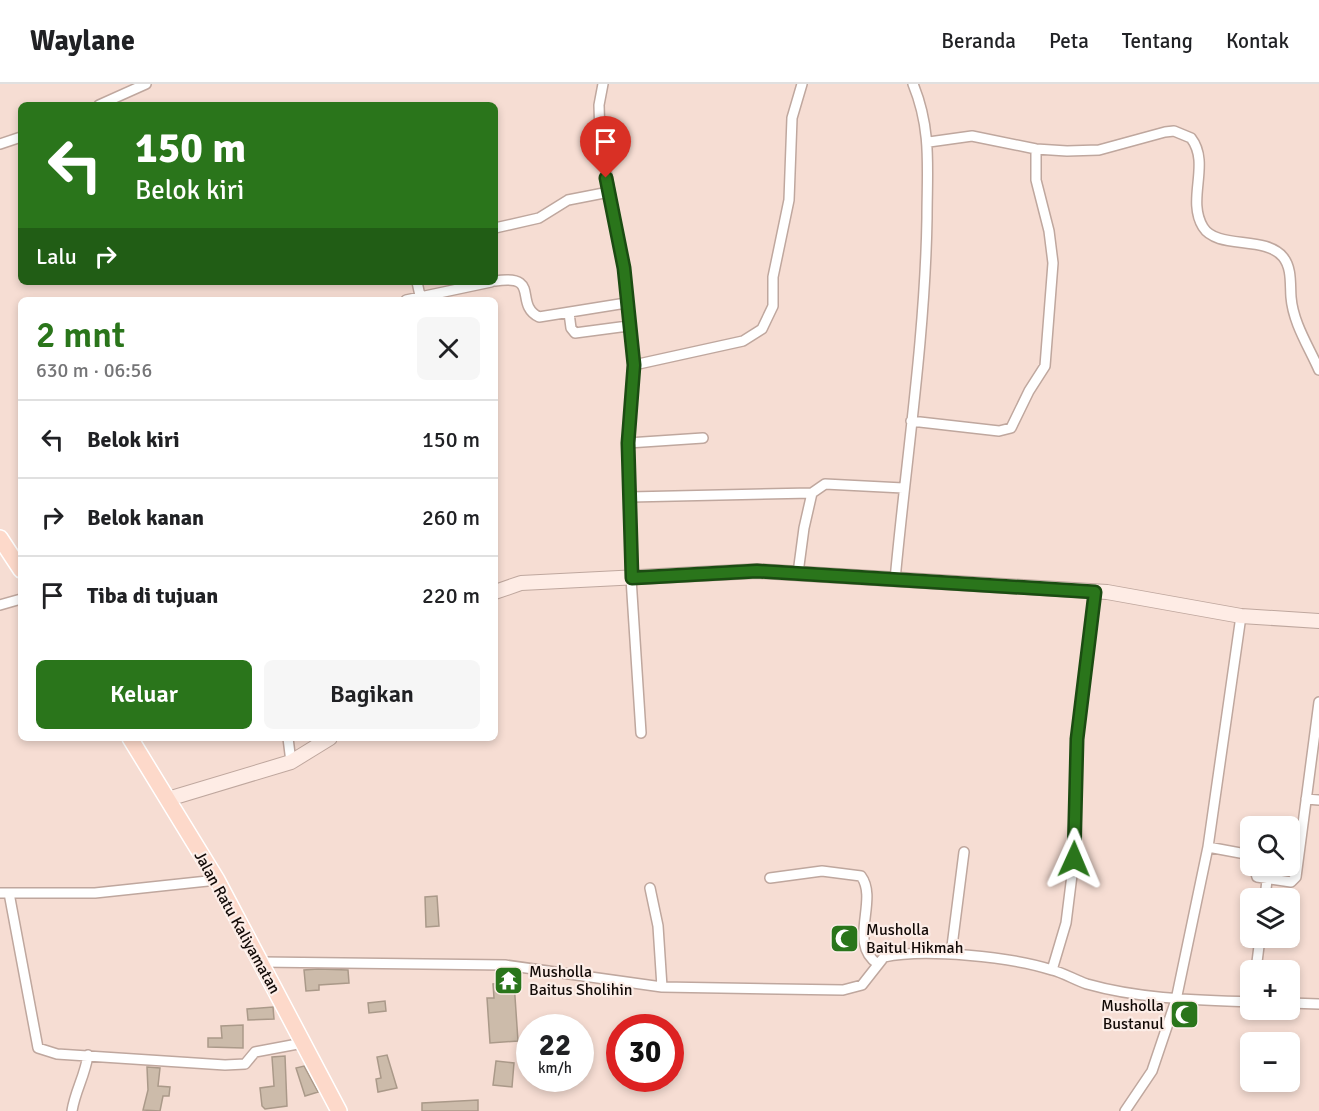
<!DOCTYPE html>
<html lang="id">
<head>
<meta charset="utf-8">
<style>
  body { margin:0; font-family:Signika,sans-serif; background:#f6f6f6; color:#202124; height:100vh; display:flex; flex-direction:column; font-size:22px; white-space:nowrap }
  * { box-sizing:border-box; margin:0 }
  p { font-size:20px; color:#757577 }
  .icon { flex:none; width:33px; height:33px; fill:none; stroke:currentColor; stroke-width:2; stroke-linecap:round; stroke-linejoin:round }
  .map { position:relative; flex:1; overflow:hidden }
  .sheet { position:absolute; left:18px; top:213px; width:480px; height:444px; display:flex; flex-direction:column; background:#fff; border-radius:9px; box-shadow:0 3px 9px #0003 }
  .sheet>* { flex:none }
  .banner { position:absolute; left:18px; top:18px; width:480px; height:183px; border-radius:9px; box-shadow:0 3px 9px #0003; background:#2a751b; color:#fff; overflow:hidden }
  .tools { position:absolute; left:1240px; top:732px; display:grid; gap:12px }
  .tools a { display:grid; place-items:center; width:60px; height:60px; border-radius:9px; background:#fff; box-shadow:0 3px 9px #0003; font-size:30px }
  .speed { position:absolute; left:516px; top:930px; display:flex; gap:12px; font-size:30px; font-weight:700; text-align:center }
  .speed>* { display:grid; place-content:center; width:78px; height:78px; border-radius:50%; background:#fff; box-shadow:0 3px 9px #0003; line-height:1 }
  .speed small { font-size:15px; font-weight:400 }
  .speed .limit { border:9px solid #d22; background:#fff; color:#111 }
  .pin { position:absolute; display:grid; place-items:center; width:51px; height:51px; color:#fff; margin:-62px -26px; border-radius:50% 50% 50% 0; rotate:-45deg; box-shadow:0 0 6px #0007 }
  .pin .icon { rotate:45deg }
  .me { position:absolute; width:66px; margin:-33px; rotate:1deg; stroke-linejoin:round; filter:drop-shadow(0 0 4px #0008) }
  .turn { display:flex; align-items:center; gap:21px; height:126px; padding:0 18px; font-size:27px }
  .turn .icon { width:78px; height:78px; stroke-width:2.5 }
  .turn b { display:block; font-size:42px; line-height:51px }
  .then { display:flex; align-items:center; height:57px; padding:0 18px; background:#0003; gap:12px; font-size:22px }
  .round { display:grid; place-items:center; flex:none; width:63px; height:63px; border-radius:9px; background:#f6f6f6 }
  .overview { display:flex; align-items:center; justify-content:space-between; height:102px; padding:0 18px }
  h1 { font-size:36px; font-weight:600; line-height:45px; color:#2a751b }
  .primary-button { display:flex; gap:12px; margin-top:auto; padding:12px 18px }
  .primary-button a { flex:1; height:69px; border-radius:9px; background:#2a751b; color:#fff; font-size:24px; font-weight:600; line-height:69px; text-align:center }
  .primary-button a+a { background:#f6f6f6; color:#202124 }
  ul { padding:0; list-style:none }
  li { display:flex; align-items:center; gap:18px; height:78px; padding:0 18px; border-top:2px solid #e0e0e0 }
  li div { flex:1 }
  li b { display:block; font-size:22px }
  li em { font-style:normal }
  header { display:flex; align-items:center; gap:36px; box-sizing:border-box; height:84px; padding:0 30px; background:#fff; border-bottom:2px solid #e0e0e0 }
  header strong { font-size:28px }
  nav { display:flex; gap:33px; margin-inline-start:auto; font-size:21px }
  .map>svg:first-child { display:block }
  .building { fill:#cba; stroke:#aa9989; stroke-width:1.5 }
  .lines { fill:none; stroke-linecap:round; stroke-linejoin:round }
  .street-casing { stroke:#bfa79e; stroke-width:12 }
  .secondary-casing { stroke:#bfa79e; stroke-width:16 }
  .primary-casing { stroke:#fff; stroke-width:18 }
  .street { stroke:#fff; stroke-width:9 }
  .secondary { stroke:#feece5; stroke-width:14 }
  .primary { stroke:#fdd9ca; stroke-width:15 }
  .route-casing { stroke:#1b4c12; stroke-width:15 }
  .route { stroke:#2a751b; stroke-width:10 }
  .labels { text-anchor:middle; stroke-width:4.5; stroke-linejoin:round; paint-order:stroke }
  .street-label { font-size:16px; fill:#130b08; stroke:#fcede7 }
  .poi-label { font-size:16px; fill:#130b08; stroke:#fcede7; text-anchor:start }
</style>
</head>
<body>
<header>
<strong>Waylane</strong>
<nav><a>Beranda</a><a>Peta</a><a>Tentang</a><a>Kontak</a></nav>
</header>
<div class="map">
<svg width="1319" height="1027" viewBox="0 0 1319 1027">
  <rect width="100%" height="100%" fill="#f6ddd3"/>
  <!-- building -->
  <path class="building" d="M437,812L439,842L426,843L425,813Z
    M318,885L348,886L349,899L319,901V906L306,907L304,886Z
    M514,898L518,957L490,959L487,914H494L493,900Z
    M385,917L386,927L369,929L368,919Z
    M273,923L274,935L248,936L247,925Z
    M243,941V964L208,963V954H222L221,942Z
    M387,971L397,1004L378,1008L376,995L381,994L377,973Z
    M285,972L287,1022L265,1025L262,1022L260,1004L274,1002L272,973Z
    M496,977L514,979L512,1003L493,1001Z
    M304,982L318,1008L305,1012L296,984Z
    M147,983L160,984L158,1002L170,1003L169,1012H163L160,1027L143,1026L148,1006Z
    M478,1016V1027H422V1019Z"/>
  <g class="lines">
    <defs>
      <path id="street" d="M603,0L599,21L600,54L624,185L634,281L628,359L631,494L641,649
        M99,21L146,0
        M929,58L972,52L1036,65L1067,67L1099,66L1165,48L1174,47L1191,54C1211,80 1186,115 1203,143C1217,166 1265,151 1283,173C1292,184 1290,200 1291,213C1293,239 1309,263 1319,286
        M0,60L21,53
        M495,144L539,134L568,116L609,108
        M495,197C542,190 513,220 539,233L626,219
        M417,198L421,216
        M406,216L491,198
        M569,229L571,244L575,249L628,242
        M634,281L743,257L762,245L773,222V193L789,116L792,34L802,0
        M911,337L999,347L1011,344L1029,307L1045,282L1053,179L1049,147L1036,96V65
        M628,359L703,354
        M630,413L812,409L825,400L903,404
        M798,489L804,444L812,409
        M895,496C906,376 925,255 927,134C927,85 932,46 913,0
        M0,521L21,515
        M288,654L291,678
        M1306,715L1319,716
        M1208,763L1251,771
        M1254,782L1257,793L1291,798L1296,793L1319,618
        M770,794L822,787L861,792C879,816 847,860 878,880
        M650,804L658,842L662,903
        M0,809H95L217,796
        M9,809L38,964L57,970L225,981L245,980L255,968L303,959
        M1265,814L1267,796
        M951,870L964,768
        M261,878L505,881L662,903L843,906L862,901L884,873C924,864 1012,873 1052,886C1064,889 1075,896 1087,900C1140,915 1196,916 1251,918
        M1052,886L1066,839L1074,775L1077,655L1094,508
        M1256,886L1260,854
        M1290,919L1319,920
        M72,1027C75,1007 85,992 88,971
        M1125,1027L1152,987L1176,916L1208,763L1241,532"/>
      <path id="secondary" d="M495,508L521,499L757,487L1107,508L1241,532L1319,537
        M168,715L291,678L330,654"/>
      <path id="primary" d="M0,454L21,486
        M130,654L217,796L339,1027"/>
    </defs>
    <!-- street casing -->
    <use href="#street" class="street-casing"/>
    <!-- secondary casing -->
    <use href="#secondary" class="secondary-casing"/>
    <!-- primary casing -->
    <use href="#primary" class="primary-casing"/>
    <!-- street -->
    <use href="#street" class="street"/>
    <!-- secondary -->
    <use href="#secondary" class="secondary"/>
    <!-- primary -->
    <use href="#primary" class="primary"/>
  </g>
  <g class="lines">
    <defs>
      <path id="route" d="M606,94L624,184L634,281L628,359L632,494L757,487L1095,508L1077,655L1074,775"/>
    </defs>
    <!-- route casing -->
    <use href="#route" class="route-casing"/>
    <!-- route -->
    <use href="#route" class="route"/>
  </g>
  <!-- icons -->
  <defs>
    <symbol id="mosque-square" viewBox="-11 -11 22 22"><rect x="-9" y="-9" width="18" height="18" rx="4" fill="#2a751b" stroke="#fcede7"/><path d="M3.5-4.9A6 6 0 1 0 3.5 4.9A5 5 0 1 1 3.5-4.9Z" fill="#fff"/></symbol>
    <symbol id="temple-square" viewBox="-11 -11 22 22"><rect x="-9" y="-9" width="18" height="18" rx="4" fill="#2a751b" stroke="#fcede7"/><path d="M0-6L5-2H3V0L6.5 2.5H4V6H1.5V3h-3V6H-4V2.5H-6.5L-3 0V-2H-5Z" fill="#fff"/></symbol>
  </defs>
  <g fill-rule="evenodd">
    <use href="#mosque-square" x="828" y="838" width="33" height="33"/>
    <use href="#temple-square" x="492" y="880" width="33" height="33"/>
    <use href="#mosque-square" x="1168" y="914" width="33" height="33"/>
  </g>
  <g class="labels">
    <!-- street labels -->
    <g class="street-label">
      <text transform="translate(238 838) rotate(61)" y="6">Jalan Ratu Kaliyamatan</text>
    </g>
    <!-- poi labels -->
    <g class="poi-label">
      <text x="866" y="851">Musholla<tspan x="866" dy="18">Baitul Hikmah</tspan></text>
      <text x="529" y="893">Musholla<tspan x="529" dy="18">Baitus Sholihin</tspan></text>
      <text x="1164" y="927" text-anchor="end">Musholla<tspan x="1164" dy="18">Bustanul</tspan></text>
    </g>
  </g>
</svg>
<div class="tools">
<a><svg class="icon" aria-label="search" viewBox="0 0 24 24"><circle cx="10" cy="10" r="6"/><path d="M15 15l6 6"/></svg></a>
<a><svg class="icon" aria-label="layers" viewBox="0 0 24 24"><path d="M12 4l9 5-9 5-9-5zM3 14l9 5 9-5"/></svg></a>
<a>+</a>
<a>−</a>
</div>
<div class="speed"><div>22<small>km/h</small></div><div class="limit">30</div></div>
<div class="pin" style="left:606px;top:94px;background:#d93025"><svg class="icon" aria-label="arrive" viewBox="0 0 24 24"><path d="M6 21V4h12l-3 4 3 4H6"/></svg></div>
<svg class="me" style="left:1074px;top:775px" viewBox="-20 -20 40 40"><path d="M0-17L14 15 0 8-14 15z" fill="#2a751b" stroke="#fff" stroke-width="4"/></svg>
<div class="banner">
<div class="turn"><svg class="icon" aria-label="left" viewBox="0 0 24 24"><path d="M17 20v-9H6M10 6l-5 5 5 5"/></svg><div><b>150 m</b>Belok kiri</div></div>
<div class="then">Lalu<svg class="icon" aria-label="right" viewBox="0 0 24 24"><path d="M7 20v-9h11M14 6l5 5-5 5"/></svg></div>
</div>
<section class="sheet">
<div class="overview"><div><h1>2 mnt</h1><p>630 m · 06:56</p></div><a class="round"><svg class="icon" aria-label="close" viewBox="0 0 24 24"><path d="M6 6l12 12M18 6L6 18"/></svg></a></div>
<ul>
<li><svg class="icon" aria-label="left" viewBox="0 0 24 24"><path d="M17 20v-9H6M10 6l-5 5 5 5"/></svg><div><b>Belok kiri</b></div><em>150 m</em></li>
<li><svg class="icon" aria-label="right" viewBox="0 0 24 24"><path d="M7 20v-9h11M14 6l5 5-5 5"/></svg><div><b>Belok kanan</b></div><em>260 m</em></li>
<li><svg class="icon" aria-label="arrive" viewBox="0 0 24 24"><path d="M6 21V4h12l-3 4 3 4H6"/></svg><div><b>Tiba di tujuan</b></div><em>220 m</em></li>
</ul>
<div class="primary-button"><a>Keluar</a><a>Bagikan</a></div>
</section>
</div>
</body>
</html>
